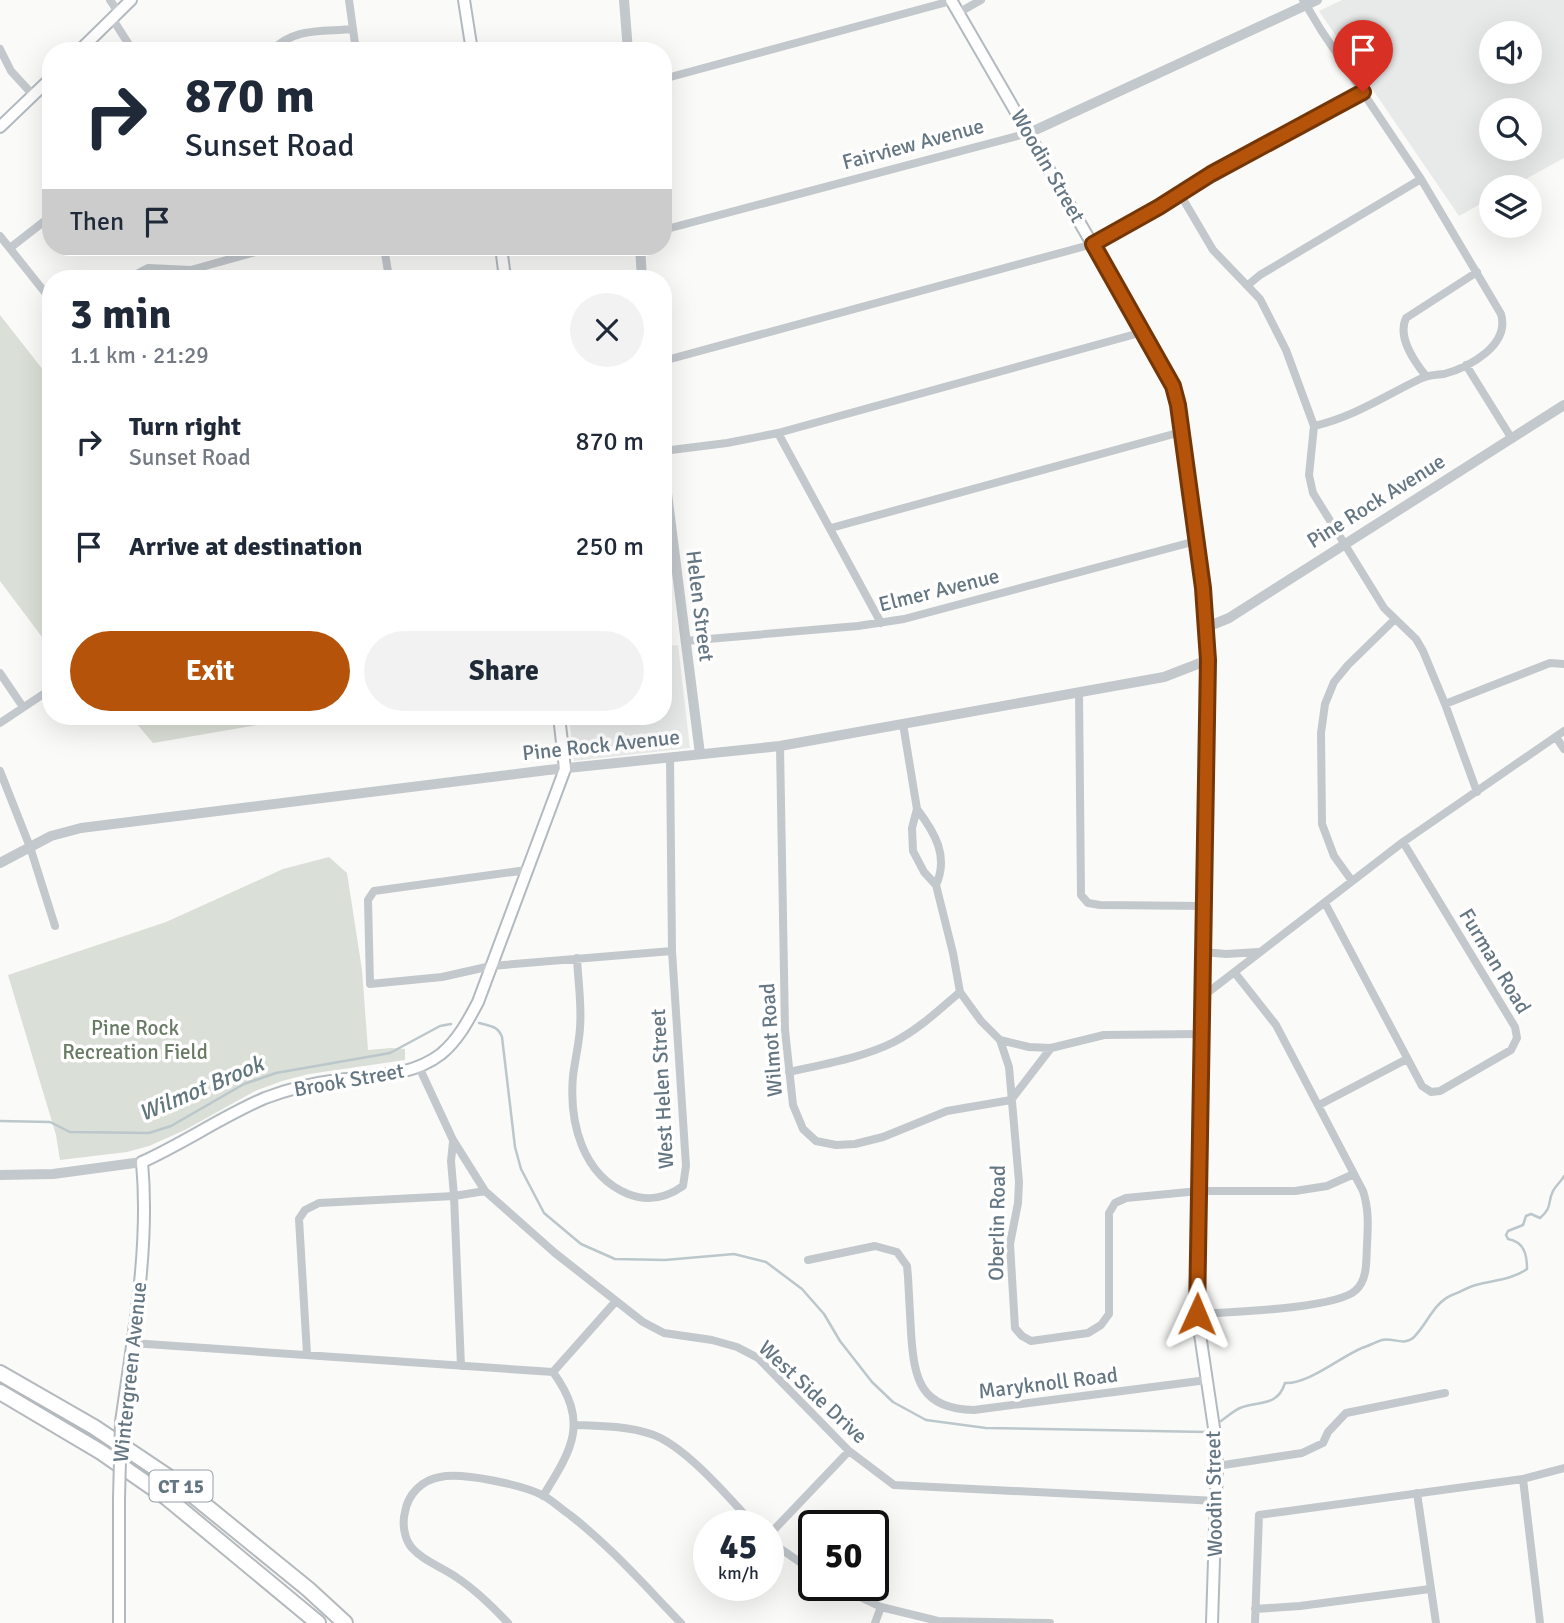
<!DOCTYPE html>
<html lang="en">
<head>
<meta charset="utf-8">
<style>
  body { margin:0; font-family:Signika,sans-serif; background:#f2f2f3; color:#1f2937; height:100vh; display:flex; flex-direction:column; font-size:26px; white-space:nowrap }
  * { box-sizing:border-box; margin:0 }
  p { font-size:23px; color:#747a83 }
  .icon { flex:none; width:38px; height:38px; fill:none; stroke:currentColor; stroke-width:2; stroke-linecap:round; stroke-linejoin:round }
  .map { position:relative; flex:1; overflow:hidden }
  .sheet { position:absolute; left:42px; top:270px; width:630px; height:455px; display:flex; flex-direction:column; background:#fff; border-radius:28px; box-shadow:0 7px 28px #0002 }
  .sheet>* { flex:none }
  .banner { position:absolute; left:42px; top:42px; width:630px; height:214px; border-radius:28px; box-shadow:0 7px 28px #0002; background:#fff; color:#1f2937; overflow:hidden }
  .tools { position:absolute; left:1479px; top:21px; display:grid; gap:14px }
  .tools a { display:grid; place-items:center; width:63px; height:63px; border-radius:50%; background:#fff; box-shadow:0 7px 28px #0002; font-size:35px }
  .speed { position:absolute; left:693px; top:1510px; display:flex; gap:14px; font-size:35px; font-weight:700; text-align:center }
  .speed>* { display:grid; place-content:center; width:91px; height:91px; border-radius:50%; background:#fff; box-shadow:0 7px 28px #0002; line-height:1 }
  .speed small { font-size:18px; font-weight:400 }
  .speed .limit { border:4px solid #111; border-radius:10px; background:#fff; color:#111 }
  .pin { position:absolute; display:grid; place-items:center; width:60px; height:60px; color:#fff; margin:-72px -30px; border-radius:50% 50% 50% 0; rotate:-45deg; box-shadow:0 0 7px #0007 }
  .pin .icon { rotate:45deg }
  .me { position:absolute; width:77px; margin:-38px; rotate:1deg; stroke-linejoin:round; filter:drop-shadow(0 0 5px #0008) }
  .turn { display:flex; align-items:center; gap:24px; height:147px; padding:0 28px; font-size:32px }
  .turn .icon { width:91px; height:91px; stroke-width:2.5 }
  .turn b { display:block; font-size:49px; line-height:60px }
  .then { display:flex; align-items:center; height:66px; padding:0 28px; background:#0003; gap:14px; font-size:26px }
  .round { display:grid; place-items:center; flex:none; width:74px; height:74px; border-radius:37px; background:#f2f2f3 }
  .head { display:flex; align-items:center; justify-content:space-between; height:119px; padding:0 28px }
  h1 { font-size:42px; font-weight:800; line-height:52px }
  .action { display:flex; gap:14px; margin-top:auto; padding:14px 28px }
  .action a { flex:1; height:80px; border-radius:42px; background:#b45309; color:#fff; font-size:28px; font-weight:800; line-height:80px; text-align:center }
  .action a+a { background:#f2f2f3; color:#1f2937 }
  ul { padding:0; list-style:none }
  li { display:flex; align-items:center; gap:21px; height:105px; padding:0 28px }
  li div { flex:1 }
  li b { display:block; font-size:26px }
  li em { font-style:normal }
  .map>svg:first-child { display:block }
  .built { fill:#e8e9e9; fill-rule:evenodd }
  .green { fill:#dadfd7 }
  .lines { fill:none; stroke-linecap:round; stroke-linejoin:round }
  .stream { stroke:#bbc7cb; stroke-width:2.5 }
  .secondary-casing { stroke:#b3babf; stroke-width:14 }
  .motorway-casing { stroke:#b4b9bd; stroke-width:18 }
  .minor { stroke:#c3c8cc; stroke-width:8 }
  .tertiary { stroke:#c3c8cc; stroke-width:10 }
  .secondary { stroke:#fff; stroke-width:10 }
  .motorway { stroke:#fff; stroke-width:14 }
  .secondary-bridge-casing { stroke:#b3babf; stroke-width:14; stroke-linecap:butt }
  .secondary-bridge { stroke:#fff; stroke-width:10 }
  .route-casing { stroke:#753606; stroke-width:18 }
  .route { stroke:#b45309; stroke-width:12 }
  .labels { text-anchor:middle; stroke-width:7; stroke-linejoin:round; paint-order:stroke }
  .shield { fill:#fff; stroke:#939fa8; stroke-width:2 }
  .shield-label { font-size:19px; font-weight:bold; fill:#657683 }
  .street-label { font-size:21px; fill:#657683; stroke:#fff }
  .park-label { font-size:21px; fill:#687a64; stroke:#fff }
  .water-label { font-size:23px; font-style:italic; fill:#60757c; stroke:#fff }
</style>
</head>
<body>
<div class="map">
<svg width="1564" height="1623" viewBox="0 0 1564 1623">
  <rect width="100%" height="100%" fill="#fafaf8"/>
  <!-- built -->
  <path class="built" d="M1342,0H1564V158L1511,187H1491V198L1459,216L1319,11ZM1491,33H1530V72H1491ZM1491,110H1530V149H1491Z
    M678,645L690,748L574,761L569,716H663V646Z"/>
  <!-- green -->
  <path class="green" d="M0,315L51,380V649L0,581Z
    M130,716H309L153,743Z
    M329,857L347,873L362,970L368,1050L391,1048L405,1049V1060L309,1074L282,1081L255,1091L185,1130L149,1146L127,1152L60,1160L56,1135L8,975L166,922L283,869Z"/>
  <g class="lines">
    <!-- stream -->
    <path class="stream" d="M479,1023C490,1026 498,1026 502,1037L515,1147L521,1169L544,1213L581,1244L615,1259L665,1260L734,1254L766,1262L802,1289L824,1314L840,1341L872,1382L893,1402L926,1420L986,1428L1207,1432
      M0,1121L50,1122L70,1132L149,1133L171,1126L244,1084L276,1073L390,1053L440,1026L451,1024
      M1221,1421C1227,1417 1233,1411 1240,1408C1258,1400 1277,1408 1285,1383C1309,1384 1340,1357 1362,1348C1368,1346 1376,1342 1382,1340C1392,1337 1403,1346 1413,1338C1427,1325 1433,1303 1452,1295C1460,1292 1468,1287 1476,1285C1495,1280 1511,1280 1527,1269C1527,1254 1524,1242 1508,1239L1506,1235L1508,1231L1523,1225L1526,1216L1531,1214L1540,1218C1553,1207 1547,1203 1553,1191C1556,1185 1561,1182 1564,1176"/>
    <defs>
      <path id="secondary" d="M464,0L472,51
        M951,0L1143,332L1173,386L1178,406L1203,588L1208,660L1197,1314L1214,1428L1217,1466L1212,1623
        M79,51L131,0
        M0,127L51,78
        M501,247L505,278
        M121,1422C133,1337 150,1248 142,1162C184,1143 223,1116 265,1098C289,1089 313,1083 338,1080C374,1075 411,1077 441,1054C458,1040 468,1021 478,1002L565,769L559,716
        M119,1498V1623"/>
      <path id="motorway" d="M0,1373L94,1427L179,1484L308,1589L345,1623
        M0,1392L101,1452L166,1497L318,1623"/>
    </defs>
    <!-- secondary casing -->
    <use href="#secondary" class="secondary-casing"/>
    <!-- motorway casing -->
    <use href="#motorway" class="motorway-casing"/>
    <!-- minor -->
    <path class="minor" d="M110,0L118,12
      M349,0L356,51
      M1303,0L1321,30L1421,179L1501,314C1510,345 1470,367 1444,374C1436,375 1429,375 1422,378C1386,395 1354,417 1314,426
      M958,13L981,0
      M112,18L133,51
      M0,49L11,71L33,95
      M271,51C295,27 321,32 353,29
      M663,79L951,1
      M1180,194L1213,250L1260,299L1286,350L1314,426L1309,475L1313,493L1384,608L1416,639L1423,651L1445,704L1477,792
      M663,230L1029,133
      M0,236L51,300
      M384,247L389,278
      M10,248L51,216
      M129,278L148,268L191,270L273,247
      M1248,285L1260,275L1421,179
      M663,361L1093,244L1159,207L1211,174L1363,92
      M1466,365L1512,439
      M1426,376C1414,361 1397,337 1406,318L1477,272
      M778,433L881,623
      M663,451L727,443L778,433L1143,332
      M831,528L1181,432
      M685,641L858,626L904,619L1196,541
      M0,673L23,707
      M1079,692L1081,895L1088,903L1100,905L1205,906
      M1445,704L1550,663L1564,664
      M0,723L51,689
      M903,724L917,809L912,828L913,851L924,872L936,885L953,953L960,992L981,1021L1000,1040L1009,1067L1019,1182L1018,1203L1010,1244L1015,1328L1022,1336L1031,1341L1088,1333L1101,1325L1109,1314V1213L1115,1203L1126,1198L1199,1191H1295L1327,1186L1354,1174
      M1556,737L1564,749
      M780,746L785,1030L793,1105L803,1129L816,1141L836,1145L855,1144L883,1137L947,1111L1011,1100L1051,1048
      M0,771L30,847L55,926
      M917,809C935,833 949,856 936,885
      M527,870L374,891L368,900L370,984L442,977L491,966L672,951
      M1352,881L1334,856L1322,824L1321,733L1325,704L1334,682L1348,665L1394,620
      M1325,903L1422,1086L1431,1092L1440,1091L1511,1050L1517,1038L1515,1027L1403,842
      M1203,952L1226,954L1259,952
      M577,958C578,981 582,1005 580,1028C579,1044 575,1060 573,1076C569,1122 582,1175 628,1194C649,1202 666,1198 683,1186L686,1166L672,951L670,757
      M1202,997L1403,842L1564,731
      M1000,1040L1029,1047L1051,1048L1104,1035L1200,1034
      M419,1067L453,1140L485,1191L555,1253L643,1322L664,1333L712,1340L737,1347L758,1358L849,1451L894,1485L1217,1501
      M789,1072C824,1064 862,1058 894,1042C919,1029 939,1010 960,992
      M1319,1105L1407,1059
      M453,1142L451,1161L454,1196L461,1366
      M808,1260L875,1246L897,1252L907,1266L908,1277C909,1295 910,1314 911,1332C914,1379 920,1409 974,1410L1207,1380
      M1197,1314C1228,1312 1337,1309 1356,1290C1368,1279 1366,1260 1367,1245C1368,1226 1369,1209 1363,1191L1276,1025L1235,973
      M132,1343L553,1372L616,1301
      M307,1354L299,1219L305,1210L319,1203L454,1196L485,1191
      M576,1425C601,1426 627,1426 651,1434C685,1445 730,1499 755,1526
      M1217,1466L1302,1453L1323,1443L1328,1432L1346,1413L1445,1393
      M1523,1479L1540,1623
      M1417,1493L1436,1623
      M543,1496C573,1448 589,1422 553,1372
      M768,1536L849,1451
      M768,1540L814,1572
      M837,1586L881,1607L938,1621L1050,1623
      M1255,1609L1300,1606L1430,1589
      M508,1623C492,1606 476,1590 456,1577C442,1567 423,1561 412,1548C404,1539 402,1523 405,1512C408,1494 422,1480 440,1477C462,1472 524,1485 544,1496C553,1501 561,1509 570,1515C611,1547 645,1586 681,1623
      M875,1623L881,1607
      M1255,1623L1259,1515L1523,1479L1564,1468"/>
    <!-- tertiary -->
    <path class="tertiary" d="M624,0L628,51
      M1029,133L1317,0
      M640,247L642,278
      M663,462L700,754
      M1207,627L1229,618L1564,405
      M0,863L51,836L81,828L548,770L780,746L1164,677L1208,660
      M0,1175L53,1174L142,1162"/>
    <!-- secondary -->
    <use href="#secondary" class="secondary"/>
    <!-- motorway -->
    <use href="#motorway" class="motorway"/>
    <defs>
      <path id="secondary-bridge" d="M119,1498L121,1422"/>
    </defs>
    <!-- secondary-bridge casing -->
    <use href="#secondary-bridge" class="secondary-bridge-casing"/>
    <!-- secondary-bridge -->
    <use href="#secondary-bridge" class="secondary-bridge"/>
  </g>
  <g class="lines">
    <defs>
      <path id="route" d="M1197,1314L1208,660L1203,588L1178,405L1173,386L1093,244L1159,207L1211,174L1363,92"/>
    </defs>
    <!-- route casing -->
    <use href="#route" class="route-casing"/>
    <!-- route -->
    <use href="#route" class="route"/>
  </g>
  <g class="labels">
    <!-- shield labels -->
    <rect class="shield" x="149.5" y="1470.5" width="63" height="31" rx="5"/>
    <g class="shield-label">
      <text x="181" y="1493">CT 15</text>
    </g>
    <!-- street labels -->
    <g class="street-label">
      <text transform="translate(913 144) rotate(-15)" y="7">Fairview Avenue</text>
      <text transform="translate(1048 166) rotate(60)" y="7">Woodin Street</text>
      <text transform="translate(1376 501) rotate(-32)" y="7">Pine Rock Avenue</text>
      <text transform="translate(939 590) rotate(-14)" y="7">Elmer Avenue</text>
      <text transform="translate(700 606) rotate(83)" y="7">Helen Street</text>
      <text transform="translate(601 745) rotate(-6)" y="7">Pine Rock Avenue</text>
      <text transform="translate(1495 961) rotate(59)" y="7">Furman Road</text>
      <text transform="translate(771 1040) rotate(-94)" y="7">Wilmot Road</text>
      <text transform="translate(349 1080) rotate(-10)" y="7">Brook Street</text>
      <text transform="translate(662 1089) rotate(-93)" y="7">West Helen Street</text>
      <text transform="translate(997 1223) rotate(-89)" y="7">Oberlin Road</text>
      <text transform="translate(130 1372) rotate(-84)" y="7">Wintergreen Avenue</text>
      <text transform="translate(1048 1383) rotate(-7)" y="7">Maryknoll Road</text>
      <text transform="translate(813 1392) rotate(43)" y="7">West Side Drive</text>
      <text transform="translate(1214 1494) rotate(-91)" y="7">Woodin Street</text>
    </g>
    <!-- park labels -->
    <g class="park-label">
      <text x="135" y="1035">Pine Rock<tspan x="135" dy="24">Recreation Field</tspan></text>
    </g>
    <!-- water labels -->
    <g class="water-label">
      <text transform="translate(201 1088) rotate(-23)" y="8">Wilmot Brook</text>
    </g>
  </g>
</svg>
<div class="tools">
<a><svg class="icon" aria-label="sound" viewBox="0 0 24 24"><path d="M4 9h4l5-4v14l-5-4H4zM17 9q2 3 0 6"/></svg></a>
<a><svg class="icon" aria-label="search" viewBox="0 0 24 24"><circle cx="10" cy="10" r="6"/><path d="M15 15l6 6"/></svg></a>
<a><svg class="icon" aria-label="layers" viewBox="0 0 24 24"><path d="M12 4l9 5-9 5-9-5zM3 14l9 5 9-5"/></svg></a>
</div>
<div class="speed"><div>45<small>km/h</small></div><div class="limit">50</div></div>
<div class="pin" style="left:1363px;top:92px;background:#d93025"><svg class="icon" aria-label="arrive" viewBox="0 0 24 24"><path d="M6 21V4h12l-3 4 3 4H6"/></svg></div>
<svg class="me" style="left:1197px;top:1314px" viewBox="-20 -20 40 40"><path d="M0-17L14 15 0 8-14 15z" fill="#b45309" stroke="#fff" stroke-width="4"/></svg>
<div class="banner">
<div class="turn"><svg class="icon" aria-label="right" viewBox="0 0 24 24"><path d="M7 20v-9h11M14 6l5 5-5 5"/></svg><div><b>870 m</b>Sunset Road</div></div>
<div class="then">Then<svg class="icon" aria-label="arrive" viewBox="0 0 24 24"><path d="M6 21V4h12l-3 4 3 4H6"/></svg></div>
</div>
<section class="sheet">
<div class="head"><div><h1>3 min</h1><p>1.1 km · 21:29</p></div><a class="round"><svg class="icon" aria-label="close" viewBox="0 0 24 24"><path d="M6 6l12 12M18 6L6 18"/></svg></a></div>
<ul>
<li><svg class="icon" aria-label="right" viewBox="0 0 24 24"><path d="M7 20v-9h11M14 6l5 5-5 5"/></svg><div><b>Turn right</b><p>Sunset Road</p></div><em>870 m</em></li>
<li><svg class="icon" aria-label="arrive" viewBox="0 0 24 24"><path d="M6 21V4h12l-3 4 3 4H6"/></svg><div><b>Arrive at destination</b></div><em>250 m</em></li>
</ul>
<div class="action"><a>Exit</a><a>Share</a></div>
</section>
</div>
</body>
</html>
